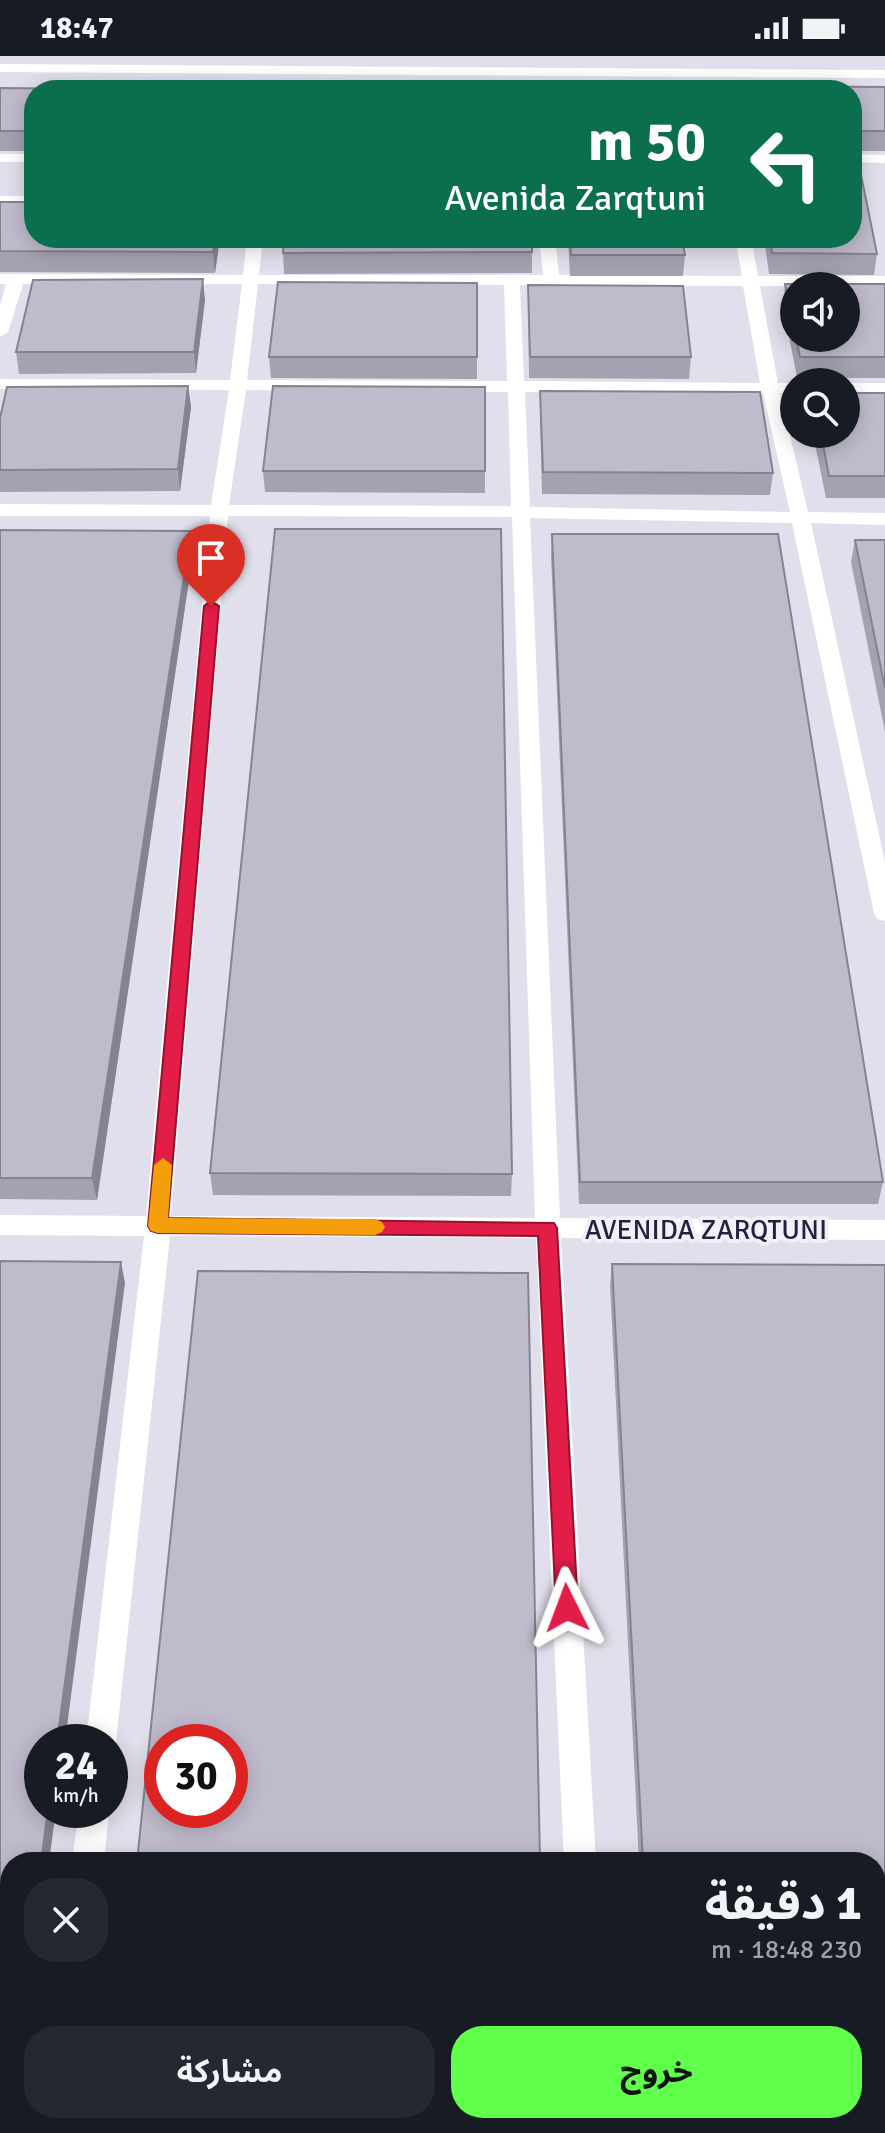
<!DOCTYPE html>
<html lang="ar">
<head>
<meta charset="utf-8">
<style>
  body { margin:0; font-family:Signika,"Noto Sans Arabic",sans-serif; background:#242831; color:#f1f3f6; direction:rtl; height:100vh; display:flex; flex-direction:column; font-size:30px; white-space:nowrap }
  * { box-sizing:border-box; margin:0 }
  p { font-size:26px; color:#9ea1a6 }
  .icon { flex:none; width:44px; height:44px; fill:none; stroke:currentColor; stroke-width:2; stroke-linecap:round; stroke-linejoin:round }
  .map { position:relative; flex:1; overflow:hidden; direction:ltr }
  .details { position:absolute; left:0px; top:1796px; width:886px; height:282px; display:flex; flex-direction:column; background:#171b24; border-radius:32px 32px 0 0; box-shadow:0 4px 20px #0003; direction:rtl }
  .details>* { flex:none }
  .guide { position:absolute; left:24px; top:24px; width:838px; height:168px; border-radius:32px; box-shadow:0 4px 20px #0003; direction:rtl; background:#0b6e4f; color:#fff; overflow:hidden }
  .buttons { position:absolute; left:780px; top:216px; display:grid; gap:16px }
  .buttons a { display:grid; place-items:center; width:80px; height:80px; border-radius:50%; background:#171b24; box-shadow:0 4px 20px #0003; font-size:40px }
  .speed { position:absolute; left:24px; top:1668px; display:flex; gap:16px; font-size:40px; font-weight:700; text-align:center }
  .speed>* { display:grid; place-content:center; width:104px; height:104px; border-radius:50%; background:#171b24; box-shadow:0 4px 20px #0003; line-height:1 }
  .speed small { font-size:20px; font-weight:400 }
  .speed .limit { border:12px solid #d22; background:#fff; color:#111 }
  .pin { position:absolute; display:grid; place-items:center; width:68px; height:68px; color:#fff; margin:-82px -34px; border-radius:50% 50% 50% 0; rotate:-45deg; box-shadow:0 0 8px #0007 }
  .pin .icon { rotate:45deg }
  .me { position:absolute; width:88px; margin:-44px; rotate:357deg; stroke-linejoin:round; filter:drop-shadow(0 0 6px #0008) }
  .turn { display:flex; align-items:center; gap:28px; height:168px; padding:0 24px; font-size:36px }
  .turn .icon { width:104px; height:104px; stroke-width:2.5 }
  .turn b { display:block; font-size:56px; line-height:68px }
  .round { display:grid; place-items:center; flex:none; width:84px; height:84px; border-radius:32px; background:#242831 }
  .head { display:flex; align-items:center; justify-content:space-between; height:136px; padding:0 24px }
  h1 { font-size:48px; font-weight:700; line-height:60px }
  .cta { display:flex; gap:16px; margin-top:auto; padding:16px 24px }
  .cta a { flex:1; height:92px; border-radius:32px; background:#5fff4b; color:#111; font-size:32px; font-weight:700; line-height:92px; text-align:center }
  .cta a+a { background:#242831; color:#f1f3f6 }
  .status { display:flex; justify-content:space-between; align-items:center; height:56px; padding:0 40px; background:#171b24; direction:ltr }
  .status svg { height:22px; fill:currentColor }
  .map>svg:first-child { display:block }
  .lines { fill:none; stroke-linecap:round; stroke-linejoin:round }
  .minor { fill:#fff; fill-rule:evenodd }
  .wall { fill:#a4a1b0; fill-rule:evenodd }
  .shaded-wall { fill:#868390 }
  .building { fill:#bfbbcd; stroke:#868390; stroke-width:2; fill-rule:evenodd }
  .route { fill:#e11d48; stroke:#92132f; stroke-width:2 }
  .slow { fill:#f59e0b }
  .labels { text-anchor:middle; stroke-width:8; stroke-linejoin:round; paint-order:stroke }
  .street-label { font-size:28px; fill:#2a1e3f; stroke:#f1f0f9 }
</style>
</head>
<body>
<div class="status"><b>18:47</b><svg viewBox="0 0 49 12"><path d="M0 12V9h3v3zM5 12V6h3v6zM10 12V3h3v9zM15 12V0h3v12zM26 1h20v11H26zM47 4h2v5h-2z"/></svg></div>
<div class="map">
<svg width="885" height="2077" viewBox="0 0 885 2077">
  <rect width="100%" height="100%" fill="#e2dfec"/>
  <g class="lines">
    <!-- minor -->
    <path class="minor" d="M0,8L885,14V22L0,16Z
      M0,98H34V106H0Z
      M852,98L885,99V107L852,106Z
      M0,140H34V150H0Z
      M247,182H263L259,219H543L539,182H555L559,219L742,220L735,182H751L758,220H885V230H760L778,327H794V337H780L808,456L885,457V469L811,467L885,806V865L877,863L874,857L792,467L530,462L560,1162L885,1164V1184L561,1182L596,1806H564L536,1182L170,1180L116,1686L110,1697V1686H86L144,1180L0,1179V1159L146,1160L210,460H0V448L211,449L229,334L0,333V323L230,324L242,228H23L8,276L0,281V249L6,228H0V218L243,219ZM258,228L504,229L507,325L247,324ZM520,229L743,230L760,327L524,325ZM246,334L508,336L511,450L229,449ZM525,336L763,337L790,456L530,451ZM228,460L512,461L535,1162L171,1160Z
      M846,327H885V337H846Z
      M79,1754H109L104,1806H72Z
      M42,2068H76L75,2077H41Z
      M576,2068H610V2077H576Z"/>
  </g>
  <!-- wall -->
  <path class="wall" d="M751,30L885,31V95H852V34H750Z
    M0,32L34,34V95H0Z
    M0,146L220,182L215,217L0,216Z
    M568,182H682L685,199L683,220H570Z
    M764,182H852L877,198L874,219L769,218Z
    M532,196V217L284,218L283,197Z
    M477,227V323L271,322L269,301Z
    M785,228H885V322H797L783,249ZM794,230L846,282H794Z
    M528,229L691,301L689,323L529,322Z
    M205,244L196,317L19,318L16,296Z
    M188,330L191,351L180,435L0,436V362Z
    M540,335L773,417L770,439L542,438L540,357Z
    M885,337V442H826L813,378H846Z
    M263,415H485V437L265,436Z
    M0,474L191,475L193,497L97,1144L0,1143Z
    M552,478L883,1126L878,1148H579L551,500Z
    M855,484H885V676L851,506Z
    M210,1117L512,1118L511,1140L213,1139Z
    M612,1208L885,1209V2077H652V2068H876V1806H639L610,1229Z"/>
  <!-- shaded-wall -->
  <path class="shaded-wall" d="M215,182H220L215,217L213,196Z
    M203,223L205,244L196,317L194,296Z
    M188,330L191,351L180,435L178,413Z
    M191,475L193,497L97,1144L92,1122Z
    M121,1206L125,1227L65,1686H57Z
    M48,1754H56L49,1806H41Z
    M10,2035V2068H15L13,2077H4Z"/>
  <!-- building -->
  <path class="building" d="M231,30V34H131L132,31Z
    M751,30L885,31V75H852V34H751Z
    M389,31V34H290V32Z
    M429,31L647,33L648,34H429Z
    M0,32L98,33L34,34V75H0Z
    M852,104H858L877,198L772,197L770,182H852Z
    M0,146H34V182H215L213,196L0,195Z
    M284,182H532V196L283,197Z
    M570,182H682L685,199H571Z
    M203,223L194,296H16L33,224Z
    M278,226L477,227V301H269Z
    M785,228H885V301H800L796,282H846V230H794V272Z
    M528,229L683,230L691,301H530Z
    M188,330L178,413L0,414V362L7,331Z
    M273,330L485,331V415H263Z
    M540,335L760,336L773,417L543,416Z
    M846,337H885V420H829L821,378H846Z
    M275,473H501L512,1118L210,1117Z
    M0,474L191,475L92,1122H0Z
    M552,478H778L883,1126H580Z
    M855,484H885V632Z
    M0,1205L121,1206L57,1686H42V1754H48L41,1806H10V2035L4,2077H0Z
    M612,1208L885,1209V2077H656V2068H876V1806H643Z
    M198,1215L528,1217L540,1806H137ZM162,1686H230V1754H162Z
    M110,2068H545V2077H109Z"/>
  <!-- route -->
  <path class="route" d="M211,545L219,550L168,1162L554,1167L557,1172L578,1552L575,1559L567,1562L559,1559L556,1552L538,1180L158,1177L151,1175L148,1170L204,550Z"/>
  <!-- slow -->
  <path class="slow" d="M163,1102L172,1109L168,1162L375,1163L382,1166L385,1171L382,1176L375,1179L158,1177L151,1175L148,1170L154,1109Z"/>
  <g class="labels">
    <!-- street labels -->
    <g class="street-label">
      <text x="706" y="1183">AVENIDA ZARQTUNI</text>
    </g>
  </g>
</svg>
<div class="buttons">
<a><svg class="icon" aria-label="sound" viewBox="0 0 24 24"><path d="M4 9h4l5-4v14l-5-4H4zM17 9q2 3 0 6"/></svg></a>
<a><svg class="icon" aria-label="search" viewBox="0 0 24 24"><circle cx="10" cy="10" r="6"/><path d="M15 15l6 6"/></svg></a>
</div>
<div class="speed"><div>24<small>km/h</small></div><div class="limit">30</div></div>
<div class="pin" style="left:211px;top:550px;background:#d93025"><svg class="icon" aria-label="arrive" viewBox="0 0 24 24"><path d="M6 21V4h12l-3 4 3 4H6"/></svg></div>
<svg class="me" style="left:567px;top:1552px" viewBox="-20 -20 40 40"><path d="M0-17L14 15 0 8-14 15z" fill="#e11d48" stroke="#fff" stroke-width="4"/></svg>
<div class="guide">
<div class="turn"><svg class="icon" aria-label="left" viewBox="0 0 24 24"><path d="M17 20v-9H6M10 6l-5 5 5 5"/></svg><div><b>50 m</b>Avenida Zarqtuni</div></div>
</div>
<section class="details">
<div class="head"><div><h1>1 دقيقة</h1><p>230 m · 18:48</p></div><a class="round"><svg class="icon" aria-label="close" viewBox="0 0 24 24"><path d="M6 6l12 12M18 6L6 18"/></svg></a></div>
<div class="cta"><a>خروج</a><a>مشاركة</a></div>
</section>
</div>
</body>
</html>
